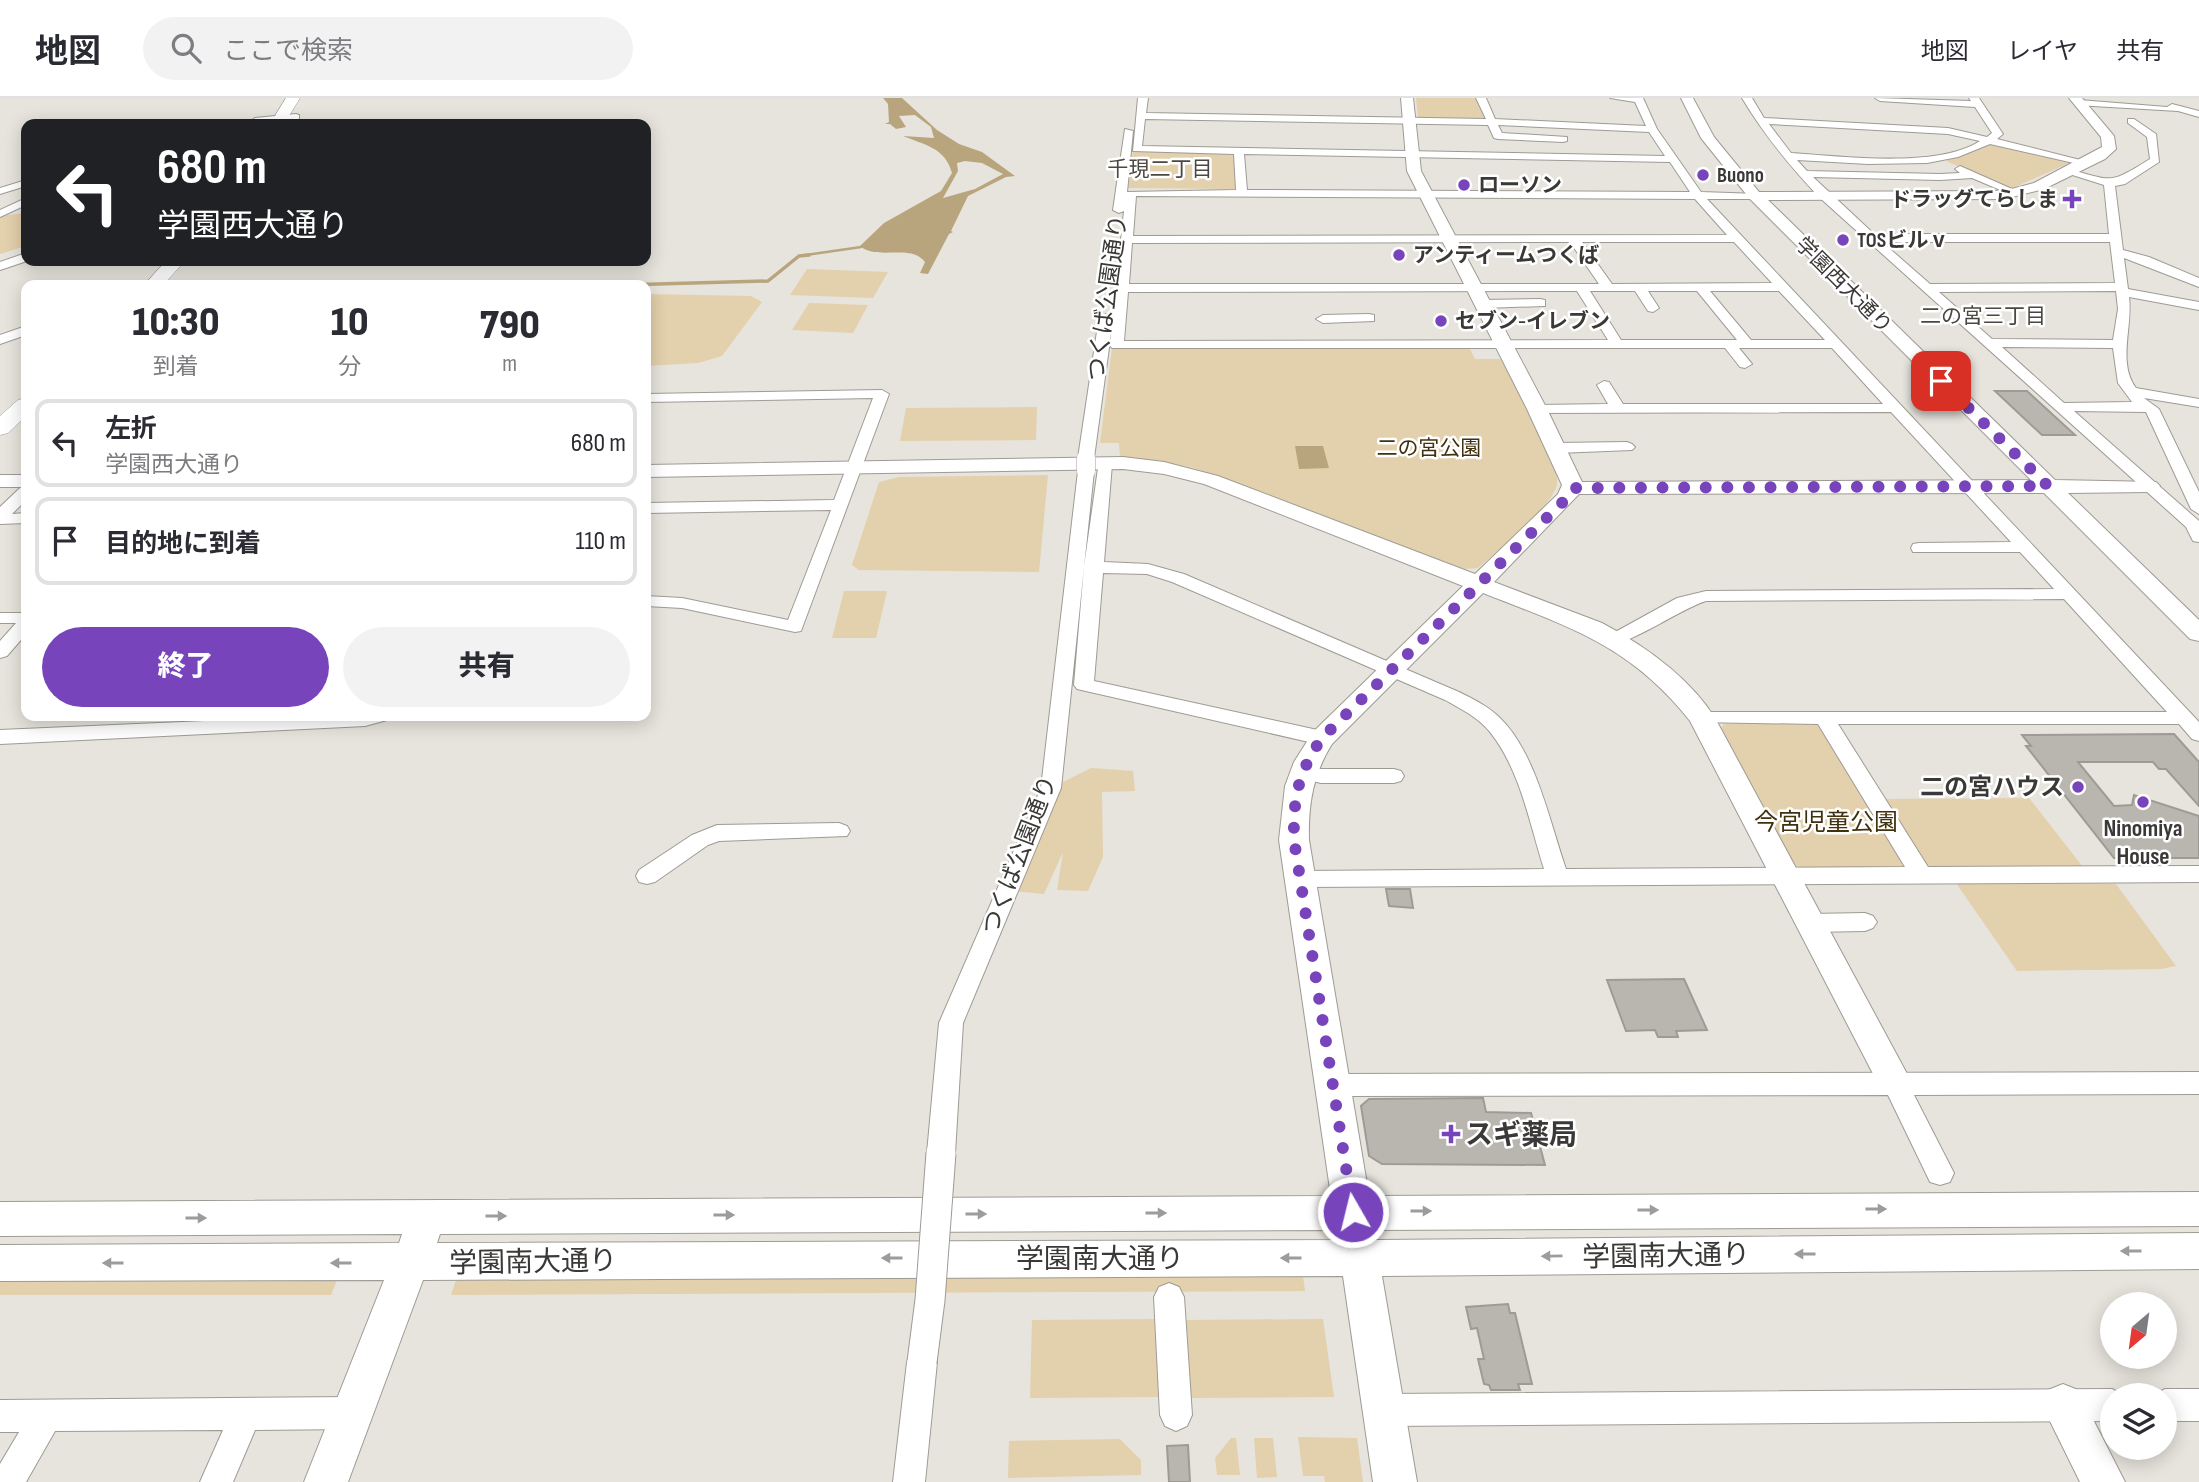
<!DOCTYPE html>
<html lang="ja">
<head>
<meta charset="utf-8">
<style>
  body { margin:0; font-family:"Sofia Sans Condensed","Noto Sans JP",sans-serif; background:#f2f2f3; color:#2b2b33; height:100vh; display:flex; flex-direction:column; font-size:26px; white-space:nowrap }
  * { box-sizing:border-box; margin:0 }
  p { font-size:23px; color:#7c7c81 }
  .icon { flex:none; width:38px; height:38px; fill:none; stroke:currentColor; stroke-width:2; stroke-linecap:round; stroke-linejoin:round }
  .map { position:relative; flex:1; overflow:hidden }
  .panel { position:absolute; left:21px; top:182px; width:630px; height:441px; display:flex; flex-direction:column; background:#fff; border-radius:14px; box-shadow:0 4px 18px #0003 }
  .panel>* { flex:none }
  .banner { position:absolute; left:21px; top:21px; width:630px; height:147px; border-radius:14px; box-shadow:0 4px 18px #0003; background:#202124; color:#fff; overflow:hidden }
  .needle { width:46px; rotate:209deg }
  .controls { position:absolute; left:2100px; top:1194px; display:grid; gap:14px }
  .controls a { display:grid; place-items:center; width:77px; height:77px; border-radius:50%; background:#fff; box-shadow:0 4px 18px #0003; font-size:35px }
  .pin { position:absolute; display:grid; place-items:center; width:60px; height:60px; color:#fff; margin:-30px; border-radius:14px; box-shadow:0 4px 10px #0006 }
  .me { position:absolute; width:77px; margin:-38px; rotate:352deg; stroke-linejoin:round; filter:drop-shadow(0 0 5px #0008) }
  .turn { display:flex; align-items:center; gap:24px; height:147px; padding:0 21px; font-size:32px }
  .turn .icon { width:91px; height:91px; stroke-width:2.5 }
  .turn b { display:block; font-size:49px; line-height:60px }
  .eta { display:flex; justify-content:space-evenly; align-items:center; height:119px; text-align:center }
  .eta b { font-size:42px; font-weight:800; line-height:49px }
  .button { display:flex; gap:14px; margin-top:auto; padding:14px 21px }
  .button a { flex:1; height:80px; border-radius:42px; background:#74b; color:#fff; font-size:28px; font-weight:800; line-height:80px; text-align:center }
  .button a+a { background:#f2f2f3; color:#2b2b33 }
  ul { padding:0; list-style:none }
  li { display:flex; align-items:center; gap:21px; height:88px; margin:0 14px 10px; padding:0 7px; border:4px solid #e1e1e2; border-radius:14px }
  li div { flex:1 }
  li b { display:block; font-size:26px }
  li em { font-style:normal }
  header { display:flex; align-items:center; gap:42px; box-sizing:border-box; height:98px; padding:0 35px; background:#fff; border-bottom:2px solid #e1e1e2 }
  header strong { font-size:33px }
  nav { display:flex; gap:38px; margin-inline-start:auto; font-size:24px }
  .search { width:490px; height:63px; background:#f2f2f3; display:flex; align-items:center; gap:18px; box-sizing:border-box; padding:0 24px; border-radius:38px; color:#7c7c81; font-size:26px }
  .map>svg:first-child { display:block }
  .green { fill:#e3d0ac }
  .water { fill:#b9a57d; fill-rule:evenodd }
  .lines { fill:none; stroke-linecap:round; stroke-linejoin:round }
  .stream-far1 { stroke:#b9a57d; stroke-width:2.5 }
  .stream { stroke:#b9a57d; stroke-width:3.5 }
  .building { fill:#b9b6b0; stroke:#9e9b95; stroke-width:2 }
  .street-casing { stroke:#9e9b95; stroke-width:2 }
  .secondary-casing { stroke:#9e9b95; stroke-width:2 }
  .primary-casing { stroke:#9e9b95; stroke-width:1 }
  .street { fill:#fff; fill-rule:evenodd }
  .secondary { fill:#fff; fill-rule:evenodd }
  .primary { fill:#fff; fill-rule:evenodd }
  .street-bridge-far1-casing { stroke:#9e9b95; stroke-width:19; stroke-linecap:butt }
  .street-bridge-casing { stroke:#9e9b95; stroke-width:31; stroke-linecap:butt }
  .street-bridge-far1 { stroke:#fff; stroke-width:18 }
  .street-bridge { stroke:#fff; stroke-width:29 }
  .oneway { fill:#9c9c9b }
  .route { stroke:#74b; stroke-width:12; stroke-dasharray:0 21.6 }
  .poi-dot { fill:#74b; stroke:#fff; stroke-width:2.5 }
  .labels { text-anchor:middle; stroke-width:5; stroke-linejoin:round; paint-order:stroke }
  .far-neighbourhood-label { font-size:21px; fill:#4b4843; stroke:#fff }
  .far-poi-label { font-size:21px; font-weight:bold; fill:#3a3937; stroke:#fff; text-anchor:start }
  .far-street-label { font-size:21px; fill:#3a3937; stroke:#fff }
  .far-park-label { font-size:21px; fill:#40310f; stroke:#fff }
  .street-label { font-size:24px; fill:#3a3937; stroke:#fff }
  .poi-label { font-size:24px; font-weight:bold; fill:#3a3937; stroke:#fff; text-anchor:end }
  .park-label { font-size:24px; fill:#40310f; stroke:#fff }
  .near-poi-label { font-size:28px; font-weight:bold; fill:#3a3937; stroke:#fff; text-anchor:start }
  .near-street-label { font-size:28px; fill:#3a3937; stroke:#fff }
</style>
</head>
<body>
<header>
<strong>地図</strong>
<div class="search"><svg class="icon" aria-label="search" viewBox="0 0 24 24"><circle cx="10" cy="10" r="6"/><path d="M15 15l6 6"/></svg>ここで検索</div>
<nav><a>地図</a><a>レイヤ</a><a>共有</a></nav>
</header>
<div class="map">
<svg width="2199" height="1384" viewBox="0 0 2199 1384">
  <rect width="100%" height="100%" fill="#e7e4dd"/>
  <!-- green -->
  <path class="green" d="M1416,0H1479L1490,21H1418Z
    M1993,44L2074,63L2010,91L1946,63Z
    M1133,53L1235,55L1237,91L1128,90Z
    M26,115V148L0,156V118Z
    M807,171L888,174L873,200L790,197Z
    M646,196L751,198L762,204L722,258L698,265L646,268Z
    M809,205L868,207L853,235L792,232Z
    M1469,249L1475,261H1501L1552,359C1554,368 1558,377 1557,386C1555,406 1495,455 1478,470L1464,471L1194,370L1161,363L1120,360L1119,345H1100L1112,250Z
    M1037,309L1036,342L900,343L906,310Z
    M1048,377L1039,474L859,472L852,467L879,384L899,379Z
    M844,493H887L876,540H832Z
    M1814,625L1824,630L1909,766L1905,771H1802L1795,767L1721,630L1724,626Z
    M1091,670L1133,673L1135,693L1102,694L1103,759L1088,793L1057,792L1063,754L1044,796L1014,793L1059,686Z
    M2029,700L2083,769L1932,770L1924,766L1883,701Z
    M1956,785L2116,786L2176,868L2161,871L2017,873Z
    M1303,1178L1305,1193L451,1197L456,1182Z
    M337,1182L331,1197H0V1183Z
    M1159,1221L1162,1299L1030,1300L1032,1222Z
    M1323,1221L1334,1299L1189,1300L1184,1222Z
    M1298,1339L1357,1340L1363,1384H1325L1324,1378H1303Z
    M1231,1340H1236L1240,1377H1217L1215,1360Z
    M1254,1340H1273L1277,1379L1257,1380Z
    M1120,1341L1141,1362V1377L1008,1380L1009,1343Z"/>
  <!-- water -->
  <path class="water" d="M883,0H902L937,32L959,46L982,54L1015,78L1006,79L968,98L951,133L953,134L949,136L928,176L920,175L925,164C911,145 877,163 860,148L884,125L941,93L952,75C945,49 924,47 903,38L934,40L931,29L915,17L899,18L906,29L896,31L890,26H885L889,24L888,6ZM965,63L982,65L1003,76L975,91L943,100L958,73L957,65Z
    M1295,348H1323L1329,370L1299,371Z"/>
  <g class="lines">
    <!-- stream-far1 -->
    <path class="stream-far1" d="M799,158L861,149"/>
    <!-- stream -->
    <path class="stream" d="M622,187L768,183L799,158L809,157"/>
  </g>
  <!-- building -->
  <path class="building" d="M1995,293H2027L2075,337H2042Z
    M2174,636L2199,664V708L2166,671H2159L2153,664H2078L2114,708L2132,707L2134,697L2199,718V760H2114L2026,648H2031L2022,637Z
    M1386,791H1410L1413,810L1389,808Z
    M1684,881L1707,932L1676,933L1678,939H1658L1655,932L1626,933L1607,882Z
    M1483,1000L1486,1014L1531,1015L1545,1067L1382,1066L1369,1058L1361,1008L1369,1001Z
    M1508,1206L1510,1215H1515L1532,1286H1518L1520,1292H1491L1489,1287L1484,1286L1478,1261H1484L1477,1230L1471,1231L1466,1209Z
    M1188,1347L1190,1384H1169L1167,1348Z"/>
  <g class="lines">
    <defs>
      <path id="street" d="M1138,0H1148L1146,15L1486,21L1476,0H1486L1495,21L1646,28L1635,4L1610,0H1643L1657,31L1701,94L1759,96V100L1755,101H1707L2199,624V643L2192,641L2179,626H1838L1928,769L2199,768V784L1301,789L1293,787L1290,781L1293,775L1301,773L1544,771C1530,727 1520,671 1490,634C1478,619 1461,611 1445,602L1172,484L1147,476L1103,475L1094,583L1322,633L1329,635L1332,640L1329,645L1322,647L1077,591L1074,587L1084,469L1099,363H1109L1112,366L1104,464L1148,466L1184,476L1459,594C1473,601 1488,608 1500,620C1536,655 1550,725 1566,771L1905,769L1818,626L1695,624L1692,620L1695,616L1702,614H2167L2064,501L1706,503C1682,510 1625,550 1608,546L1606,542L1608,538L1677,500L1706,493L2054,491L2020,454H1913L1911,450L1913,446L1919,445L2011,444L1891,314L1537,315L1530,311L1537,307L1608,306L1597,287L1604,283L1609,284L1623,306H1883L1832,250H1739L1752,266L1745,270L1740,269L1725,250H1112L1110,247L1124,113L1119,115L1113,112L1125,31L1133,33L1127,94L1236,92L1234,56L1133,53ZM1145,21L1488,27L1494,40L1498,41L1563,44L1567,43V39L1502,35L1498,27L1649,34L1665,58L1142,48ZM1244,56L1670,64L1690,94L1247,92ZM1136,98L1695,101L1727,137L1133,138ZM1570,144L1599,186H1129L1132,145ZM1582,144H1734L1772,185L1612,186ZM1577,193L1608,242L1124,243L1128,194ZM1590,193H1635L1648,213L1653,214L1659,210L1648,193H1697L1737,242H1621ZM1710,193H1779L1825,242H1751Z
        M1742,0H1752L1764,20L1948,30L1987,39L1992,35L1975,9L1880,3L1875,0L1971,3L1969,0H1979L2003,36L1997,41L2092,65L2087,68L1990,46L1958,59L1927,65L1868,66L1797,62L1807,73L1940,76L1960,75L1955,71L1960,68L2021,95L2012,97L1972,80L1940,82L1813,79L1874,136H2109L2104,87L2063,74L2068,71C2114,83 2108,87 2150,61L2147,39L2128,25V21H2134L2156,36L2159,64L2125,86L2115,88L2123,152L2149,159L2199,180V189L2124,160L2128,191L2199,204V212L2129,199C2133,228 2117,265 2136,290L2199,301V309L2144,300L2159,311L2199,394V416L2191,411L2146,314L2074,313L2199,423V444L2193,443L2186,429L1820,100C1790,68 1764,37 1742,0ZM1769,26L1948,36L1980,43C1936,71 1842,58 1791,55ZM1882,144H2110L2115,185L1930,186ZM2116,193L2118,211L2113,242L1992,241L1939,194ZM2002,249L2113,250L2118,285L2132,304L2064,305Z
        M2079,2L2167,9L2172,6L2199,13V19L2178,13L2076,7L2074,5Z
        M296,16L299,17V21L248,26L255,20Z
        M26,82V88L0,96V90Z
        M26,100V107L0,119V112Z
        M26,155L27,163L0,172V164Z
        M1540,201L1545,202V208L1483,210L1477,206L1483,202Z
        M1106,216L1113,220L1094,360L1086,365L1078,360L1099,220Z
        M1369,216L1374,217V223L1323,225L1316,221L1323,217Z
        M26,228V237L0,246V237Z
        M882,292L889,296L801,533L795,534L682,510L646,508V498L682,500L788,522L831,412L646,415V405L834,402L873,300L646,304V296Z
        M1627,344L1632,346L1635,349L1632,352L1557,355L1549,350L1557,345Z
        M1086,368L1094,373L1061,690L963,925L955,1055L951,1063L941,1067L931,1063L927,1055L939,925L1041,690L1078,373Z
        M26,388V402L12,416L26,415V425L0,426V409L20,390Z
        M0,515H26V536L7,558L0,560V543L16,525H0Z
        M319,618H390L387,622L365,628L0,646V632Z
        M1302,667L1321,671H1394L1401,673L1404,678L1401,683L1394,685H1321L1295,679L1292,674L1295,669Z
        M839,725L847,728L850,733L847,738L719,743L708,747L655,784L647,786L639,784L636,778L639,772L692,737L717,727Z
        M1865,815L1873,818L1877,824L1873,830L1865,833L1810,834L1802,831L1798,825L1802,819L1810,816Z
        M2199,974V996L1914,997L1954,1075L1950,1084L1940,1087L1930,1084L1888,997L1333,998L1324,995L1320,987L1324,979L1333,976Z
        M1169,1185L1179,1189L1184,1199L1192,1317L1187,1328L1176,1333L1165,1328L1160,1317L1154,1199L1159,1189Z
        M922,1249L933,1253L937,1264L925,1384H893L907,1264L911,1253Z
        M2112,1291L2123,1297H2112V1323L1384,1328L1373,1323L1368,1312L1373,1301L1384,1296Z
        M2165,1291H2199V1323H2165V1297H2154Z
        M352,1299L363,1304L368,1315L363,1326L352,1331L255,1332L233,1384H200L223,1332L55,1333L26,1384H0V1366L19,1334H0V1302Z"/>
      <path id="secondary" d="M1401,0H1413L1421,73L1547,311L1582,384L2031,382L1750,101L1701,40L1681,0H1693L1714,39L1759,94L2004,93L2034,85L2102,49L2101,39L2069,0H2082L2114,38L2116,51L2105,61L2044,91L2004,101L1768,102L2055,382L2156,384L2160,388L2156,392L2149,394L2068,395L2199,522V543L2190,541L2044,395L1579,396L1494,484L1602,525C1645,548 1688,578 1715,620L1912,985L1907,995L1895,1000L1883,995L1690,623C1630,547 1569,529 1483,495L1332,646C1313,676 1308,707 1309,742L1369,1098L2199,1094V1128L1374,1132L1376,1142L2199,1135V1171L1382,1178L1417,1384H1373L1343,1178L423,1182L348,1384H304L384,1182L0,1183V1147L399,1145L402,1136L0,1138V1104L1331,1098L1279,742L1285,688L1294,664L1313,634L1463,488L1204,386L1164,376L1123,371L646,379V367L1123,359L1164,364L1218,378L1475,476L1558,396L1562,387L1527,311L1407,73ZM1336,1132L1338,1142L437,1145L440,1136Z
        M0,377H26V389H0Z
        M2063,1286L2078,1292L2125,1384H2080L2042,1307L2048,1292Z"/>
      <path id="primary" d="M286,0H300L284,26H270Z
        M166,163H185L163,187H144Z
        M26,300V318L8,335L0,337V318L18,302Z"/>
    </defs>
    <!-- street casing -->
    <use href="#street" class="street-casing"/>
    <!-- secondary casing -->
    <use href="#secondary" class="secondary-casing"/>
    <!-- primary casing -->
    <use href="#primary" class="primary-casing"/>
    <!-- street -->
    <use href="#street" class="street"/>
    <!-- secondary -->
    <use href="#secondary" class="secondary"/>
    <!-- primary -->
    <use href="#primary" class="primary"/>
    <defs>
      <path id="street-bridge-far1" d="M1086,360V373"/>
      <path id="street-bridge" d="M922,1264L930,1202L941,1055"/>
    </defs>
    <!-- street-bridge-far1 casing -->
    <use href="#street-bridge-far1" class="street-bridge-far1-casing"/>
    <!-- street-bridge casing -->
    <use href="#street-bridge" class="street-bridge-casing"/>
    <!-- street-bridge-far1 -->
    <use href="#street-bridge-far1" class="street-bridge-far1"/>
    <!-- street-bridge -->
    <use href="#street-bridge" class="street-bridge"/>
  </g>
  <!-- one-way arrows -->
  <defs><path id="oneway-solid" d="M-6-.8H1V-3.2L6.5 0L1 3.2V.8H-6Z" transform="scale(1.75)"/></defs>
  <g class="oneway">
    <use href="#oneway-solid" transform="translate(1876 1111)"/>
    <use href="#oneway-solid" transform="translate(1648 1112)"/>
    <use href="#oneway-solid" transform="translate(1421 1113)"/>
    <use href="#oneway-solid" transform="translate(1156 1115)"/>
    <use href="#oneway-solid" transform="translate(976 1116)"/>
    <use href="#oneway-solid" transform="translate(724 1117)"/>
    <use href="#oneway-solid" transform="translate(496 1118)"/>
    <use href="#oneway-solid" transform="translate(196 1120)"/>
    <use href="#oneway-solid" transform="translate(2131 1153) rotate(180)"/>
    <use href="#oneway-solid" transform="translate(1805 1156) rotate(180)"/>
    <use href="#oneway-solid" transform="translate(1552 1158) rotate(179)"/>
    <use href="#oneway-solid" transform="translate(892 1160) rotate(180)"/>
    <use href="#oneway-solid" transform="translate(1291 1160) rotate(180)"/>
    <use href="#oneway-solid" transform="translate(113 1165) rotate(180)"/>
    <use href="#oneway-solid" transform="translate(341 1165) rotate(180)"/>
  </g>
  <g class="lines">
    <!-- route -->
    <path class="route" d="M1353,1114L1294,742C1293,700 1298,675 1322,640L1567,400L1573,390L2048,388L1941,283"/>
  </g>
  <!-- markers -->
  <g class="poi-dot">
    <circle cx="1703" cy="77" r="7"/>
    <circle cx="1464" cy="87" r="7"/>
    <path d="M2068.5 90.5h7v7h7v7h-7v7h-7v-7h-7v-7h7z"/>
    <circle cx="1843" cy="142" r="7"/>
    <circle cx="1399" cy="157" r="7"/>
    <circle cx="1441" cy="223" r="7"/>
    <circle cx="2078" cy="689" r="7"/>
    <circle cx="2143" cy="704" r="7"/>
    <path d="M1447.5 1025.5h7v7h7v7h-7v7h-7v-7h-7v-7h7z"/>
  </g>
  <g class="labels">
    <!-- far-neighbourhood labels -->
    <g class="far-neighbourhood-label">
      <text x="1160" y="78">千現二丁目</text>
      <text x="1983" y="225">二の宮三丁目</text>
    </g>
    <!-- far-poi labels -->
    <g class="far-poi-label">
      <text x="1717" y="84">Buono</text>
      <text x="1478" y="94">ローソン</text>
      <text x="2058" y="108" text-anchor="end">ドラッグてらしま</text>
      <text x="1857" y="149">TOSビルⅴ</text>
      <text x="1413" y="164">アンティームつくば</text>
      <text x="1455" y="230">セブン-イレブン</text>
    </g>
    <!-- far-street labels -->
    <g class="far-street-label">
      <text transform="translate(1844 187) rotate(45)" y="7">学園西大通り</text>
    </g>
    <!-- far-park labels -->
    <g class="far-park-label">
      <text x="1429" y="357">二の宮公園</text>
    </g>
    <!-- street labels -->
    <g class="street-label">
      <text transform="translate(1107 200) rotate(-82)" y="8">つくば公園通り</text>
      <text transform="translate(1019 757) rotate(-69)" y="8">つくば公園通り</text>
    </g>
    <!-- poi labels -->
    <g class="poi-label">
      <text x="2064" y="697">二の宮ハウス</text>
      <text x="2143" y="738" text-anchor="middle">Ninomiya<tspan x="2143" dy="28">House</tspan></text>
    </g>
    <!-- park labels -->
    <g class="park-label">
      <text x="1826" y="732">今宮児童公園</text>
    </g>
    <!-- near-poi labels -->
    <g class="near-poi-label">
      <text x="1465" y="1046">スギ薬局</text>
    </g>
    <!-- near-street labels -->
    <g class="near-street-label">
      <text transform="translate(1666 1157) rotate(-1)" y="10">学園南大通り</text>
      <text x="1100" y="1170">学園南大通り</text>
      <text transform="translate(533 1163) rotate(-1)" y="10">学園南大通り</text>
    </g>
  </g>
</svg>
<div class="controls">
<a><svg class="needle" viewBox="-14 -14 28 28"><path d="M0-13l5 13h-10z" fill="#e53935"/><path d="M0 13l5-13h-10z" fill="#7c7c81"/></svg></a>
<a><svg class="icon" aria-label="layers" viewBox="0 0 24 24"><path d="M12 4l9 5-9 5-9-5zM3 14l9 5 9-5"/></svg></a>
</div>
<div class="pin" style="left:1941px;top:283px;background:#d93025"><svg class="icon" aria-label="arrive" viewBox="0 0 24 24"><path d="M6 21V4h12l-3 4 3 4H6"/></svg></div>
<svg class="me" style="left:1353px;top:1114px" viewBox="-20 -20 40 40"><circle r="17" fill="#74b" stroke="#fff" stroke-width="3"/><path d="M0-11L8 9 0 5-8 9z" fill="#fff"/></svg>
<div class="banner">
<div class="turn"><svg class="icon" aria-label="left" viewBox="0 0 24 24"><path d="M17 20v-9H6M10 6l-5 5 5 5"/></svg><div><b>680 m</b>学園西大通り</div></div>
</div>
<section class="panel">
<div class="eta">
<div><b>10:30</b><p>到着</p></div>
<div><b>10</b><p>分</p></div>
<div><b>790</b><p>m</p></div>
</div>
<ul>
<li><svg class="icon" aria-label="left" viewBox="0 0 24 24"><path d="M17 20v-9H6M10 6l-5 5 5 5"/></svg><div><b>左折</b><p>学園西大通り</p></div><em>680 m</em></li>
<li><svg class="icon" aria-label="arrive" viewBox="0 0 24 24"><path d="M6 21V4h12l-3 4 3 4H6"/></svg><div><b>目的地に到着</b></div><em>110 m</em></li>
</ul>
<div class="button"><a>終了</a><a>共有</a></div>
</section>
</div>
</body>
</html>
